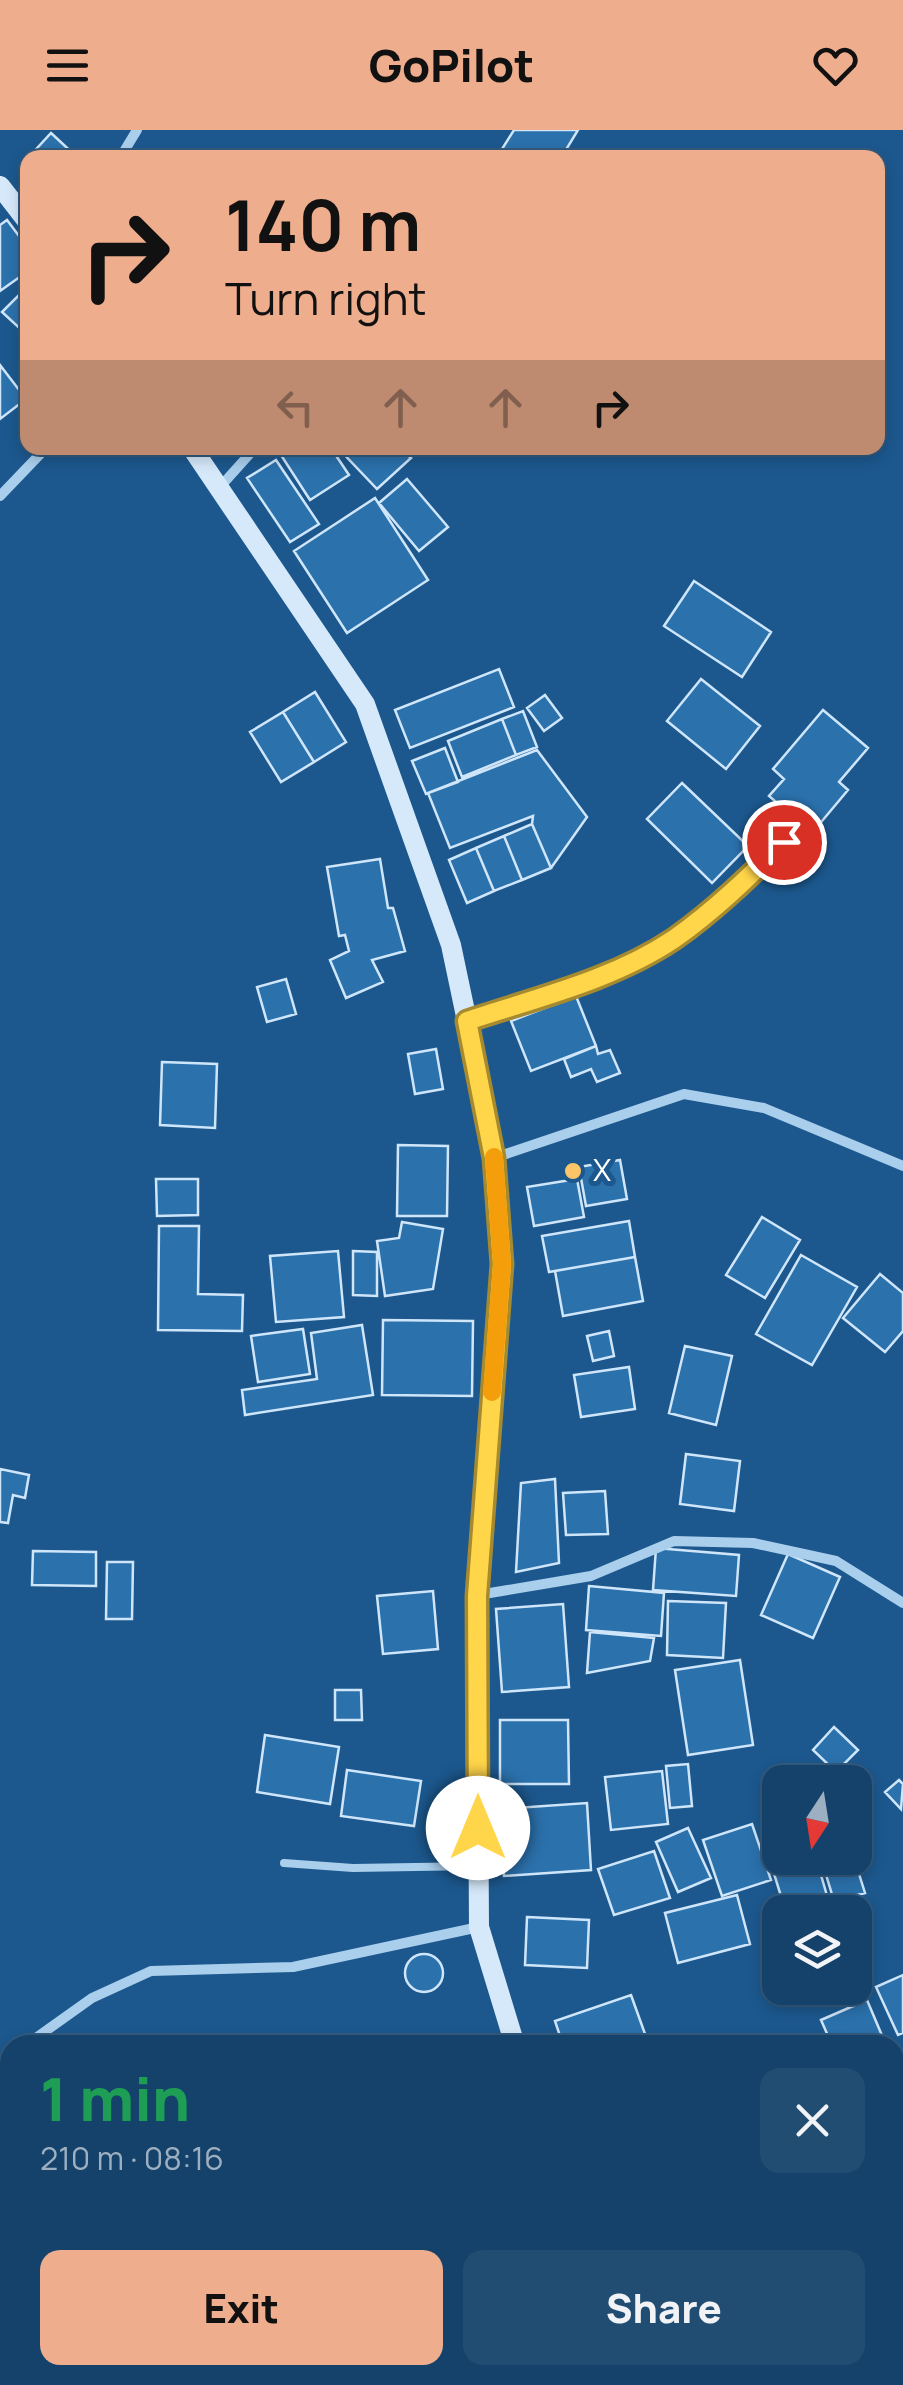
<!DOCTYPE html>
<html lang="en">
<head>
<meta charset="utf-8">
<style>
  body { margin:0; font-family:Manrope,sans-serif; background:#224d72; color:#f1f3f6; height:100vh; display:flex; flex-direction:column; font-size:38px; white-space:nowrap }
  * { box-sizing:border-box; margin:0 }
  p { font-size:32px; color:#9db0c1 }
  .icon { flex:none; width:55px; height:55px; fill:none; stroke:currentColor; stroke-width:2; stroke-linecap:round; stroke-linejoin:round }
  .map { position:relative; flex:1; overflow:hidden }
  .drawer { position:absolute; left:0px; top:1905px; width:905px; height:350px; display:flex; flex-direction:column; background:#15426a; border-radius:30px 30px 0 0; box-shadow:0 5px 15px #0003,0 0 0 2px #345b7e }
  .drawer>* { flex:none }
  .guide { position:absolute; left:20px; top:20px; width:865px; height:305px; border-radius:20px; box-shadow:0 5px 15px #0003,0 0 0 2px #345b7e; background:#eead8d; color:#111; overflow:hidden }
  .needle { width:65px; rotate:192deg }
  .controls { position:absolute; left:762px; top:1635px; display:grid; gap:20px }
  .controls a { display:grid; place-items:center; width:110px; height:110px; border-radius:20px; background:#15426a; box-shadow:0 5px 15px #0003,0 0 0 2px #345b7e; font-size:50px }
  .pin { position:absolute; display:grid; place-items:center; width:85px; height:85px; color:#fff; margin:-42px; border:5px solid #fff; border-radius:50%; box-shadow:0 2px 10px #0007 }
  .me { position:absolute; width:110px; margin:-55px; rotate:0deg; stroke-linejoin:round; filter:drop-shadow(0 0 8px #0008) }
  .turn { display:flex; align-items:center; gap:35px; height:210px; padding:0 40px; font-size:45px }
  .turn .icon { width:130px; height:130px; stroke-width:2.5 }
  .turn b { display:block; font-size:70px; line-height:85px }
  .lanes { display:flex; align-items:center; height:95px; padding:0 40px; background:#0003; justify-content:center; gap:50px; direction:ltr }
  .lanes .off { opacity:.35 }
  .round { display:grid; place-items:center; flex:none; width:105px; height:105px; border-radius:20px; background:#224d72 }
  .summary { display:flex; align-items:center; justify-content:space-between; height:170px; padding:0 40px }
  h1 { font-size:60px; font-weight:800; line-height:75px; color:#1e9e55 }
  .cta { display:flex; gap:20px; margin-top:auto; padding:20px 40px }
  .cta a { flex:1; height:115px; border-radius:20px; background:#eead8d; color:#111; font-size:40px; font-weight:800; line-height:115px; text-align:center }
  .cta a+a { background:#224d72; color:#f1f3f6 }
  header { display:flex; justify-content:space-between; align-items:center; height:130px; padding:0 40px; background:#eead8d; color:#111; font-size:45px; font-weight:800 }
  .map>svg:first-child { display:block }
  .building { fill:#2b71ac; stroke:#cfe6fa; stroke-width:2.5 }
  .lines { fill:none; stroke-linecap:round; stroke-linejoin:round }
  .lane { stroke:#aacfed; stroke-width:8 }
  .street { stroke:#aacfed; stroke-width:10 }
  .secondary { stroke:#d6e9fa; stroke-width:20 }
  .route-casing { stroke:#a68a30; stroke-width:25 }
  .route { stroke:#ffd54a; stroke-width:18 }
  .slow { stroke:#f59e0b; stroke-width:18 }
  .poi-dot { fill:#fdc468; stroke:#1c588e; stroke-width:4 }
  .labels { text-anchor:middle; stroke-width:10; stroke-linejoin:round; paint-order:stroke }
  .poi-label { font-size:30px; fill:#fff; stroke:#1c588e; text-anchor:start }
</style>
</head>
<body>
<header><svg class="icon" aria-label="menu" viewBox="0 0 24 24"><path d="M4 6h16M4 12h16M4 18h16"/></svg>GoPilot<svg class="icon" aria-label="heart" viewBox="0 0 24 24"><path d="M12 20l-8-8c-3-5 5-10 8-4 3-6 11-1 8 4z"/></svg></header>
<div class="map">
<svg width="903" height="2255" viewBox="0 0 903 2255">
  <rect width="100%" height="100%" fill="#1c588e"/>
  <!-- building -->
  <path class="building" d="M514,0H578L561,28H517L502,19Z
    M51,3L78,28H28Z
    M7,90L28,118V141L0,161V95Z
    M28,156V206L2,182Z
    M0,235L26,269L0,289Z
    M286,318H331L349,345L310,370L279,322Z
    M338,318H400L411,328L377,359Z
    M276,330L319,394L290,412L247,348Z
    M407,349L448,397L419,421L379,373Z
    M375,368L428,450L347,503L294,421Z
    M694,451L771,502L742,547L664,496Z
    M499,539L514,577L410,618L395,580Z
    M701,549L760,596L726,639L667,591Z
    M315,562L346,612L314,632L283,582Z
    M545,565L562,588L544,601L527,578Z
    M823,580L868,618L839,652L848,660L812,703L769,666L784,649L773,639Z
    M523,581L537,617L516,625L502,589Z
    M283,582L314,632L281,652L250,602Z
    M502,589L516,625L462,647L448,611Z
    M445,618L458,652L426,664L412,631Z
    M537,620L587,687L551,738L532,694L533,686L450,718L428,663Z
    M682,653L748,716L712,753L647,689Z
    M532,694L551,738L522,750L504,706Z
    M504,706L522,750L494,761L476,718Z
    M476,718L494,761L467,773L449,730Z
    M380,729L388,778H393L405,821L372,830L383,852L346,868L330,830L349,821L345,805L339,806L327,737Z
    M286,849L296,884L267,892L257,857Z
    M576,866L596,916L531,941L511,891Z
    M596,916L598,924L610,920L620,943L597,952L591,939L571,947L564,929Z
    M436,919L443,959L415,964L408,924Z
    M162,932L217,934L215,998L160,995Z
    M398,1015L448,1016L447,1086H397Z
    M620,1030L627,1069L586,1076L579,1037Z
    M156,1049H198V1085L157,1086Z
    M577,1049L584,1087L534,1096L527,1057Z
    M762,1087L800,1110L765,1168L726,1145Z
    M629,1091L635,1127L549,1142L542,1106Z
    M402,1092L443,1099L433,1159L385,1166L377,1111L399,1108Z
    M159,1096H199L198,1164L243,1165L242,1201L158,1200Z
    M338,1121L344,1187L276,1192L270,1126Z
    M353,1121L377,1122V1166L353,1165Z
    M801,1125L857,1157L812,1235L756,1204Z
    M635,1127L643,1171L563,1186L555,1141Z
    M880,1144L903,1163V1201L885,1222L843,1188Z
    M383,1190L473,1191L472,1266L382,1265Z
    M362,1195L373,1265L245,1285L242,1260L317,1249L311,1203Z
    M303,1199L310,1244L258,1252L251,1206Z
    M609,1201L614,1226L593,1231L587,1206Z
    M685,1216L732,1226L716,1295L669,1283Z
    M629,1237L635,1279L581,1287L574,1245Z
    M686,1324L740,1331L734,1381L680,1374Z
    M0,1339L29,1345L25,1368L13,1365L8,1393L0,1392Z
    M555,1349L559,1433L516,1442L521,1353Z
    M605,1361L608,1404L566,1405L563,1363Z
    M656,1418L739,1425L736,1466L653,1460Z
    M33,1421L96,1422V1456L32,1455Z
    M788,1424L840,1447L813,1508L761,1485Z
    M107,1432H133L132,1489H106Z
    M589,1456L664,1463L661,1506L586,1500Z
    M433,1461L438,1519L383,1524L377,1466Z
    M668,1471L726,1473L723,1528L667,1525Z
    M563,1474L569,1557L502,1562L496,1479Z
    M590,1502L654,1508L650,1531L587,1543Z
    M740,1530L753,1615L688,1625L675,1540Z
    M335,1560H361L362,1590H335Z
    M500,1590H568L569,1654H500Z
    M834,1597L858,1620L836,1642L813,1620Z
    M265,1605L339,1617L330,1674L257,1662Z
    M688,1634L692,1676L670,1678L666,1636Z
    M776,1639L820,1646L819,1652H780V1678L770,1677Z
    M347,1640L421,1651L414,1696L341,1686Z
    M662,1641L668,1694L611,1700L605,1647Z
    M899,1650L903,1654L901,1679L885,1662Z
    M855,1655L867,1681L855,1686Z
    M587,1673L591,1740L504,1746L499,1679Z
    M752,1694L771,1750L722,1766L703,1710Z
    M688,1698L711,1748L678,1762L656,1712Z
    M654,1721L670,1768L614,1785L598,1739Z
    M793,1728H816L830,1776L786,1782L771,1734Z
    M821,1728H854L865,1763L834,1771Z
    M737,1765L750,1814L678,1833L665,1783Z
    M527,1787L589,1790L587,1838L525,1835Z
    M405 1843a19 19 0 1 1 38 0a19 19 0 1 1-38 0Z
    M903,1845V1903L898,1905L876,1857Z
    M631,1865L649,1915H563L555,1891Z
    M867,1870L886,1915H832L821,1890Z
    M897,1958L903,1968L900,2013L895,2006Z
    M903,2072V2149L895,2153V2076Z"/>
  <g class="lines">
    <!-- lane -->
    <path class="lane" d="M284,1733L353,1738L478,1736"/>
    <!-- street -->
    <path class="street" d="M120,28L137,0
      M220,357L255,318
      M0,366L46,318
      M468,891C536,868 615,850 675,808C714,780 750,746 784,712
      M494,1028L684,964L764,978L903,1036
      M478,1465L591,1446L674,1411L753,1413L836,1431L903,1473
      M26,1915L92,1868L151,1841L293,1837L479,1797
      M895,1933L903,1930
      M0,1934L10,1926
      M895,2225L903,2222
      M194,2255L200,2245
      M389,2255L396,2245
      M545,2255L562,2245
      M794,2255L830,2245"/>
    <!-- secondary -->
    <path class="secondary" d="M0,56L28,92
      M192,318L365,574L451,815L467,891L494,1028L502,1134L477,1465L479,1797L515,1915
      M629,2245L634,2255"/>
  </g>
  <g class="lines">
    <defs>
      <path id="route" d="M478,1698L477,1466L502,1134L494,1028L467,891C536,868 613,850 674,809C714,781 750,746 784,712"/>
    </defs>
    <!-- route casing -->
    <use href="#route" class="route-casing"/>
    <!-- route -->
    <use href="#route" class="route"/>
    <!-- slow -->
    <path class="slow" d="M492,1262L502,1134L494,1027"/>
  </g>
  <!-- markers -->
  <circle class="poi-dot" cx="573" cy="1041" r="10"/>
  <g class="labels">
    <!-- poi labels -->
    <g class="poi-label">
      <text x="593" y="1051">X</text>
    </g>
  </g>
</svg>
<div class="controls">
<a><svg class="needle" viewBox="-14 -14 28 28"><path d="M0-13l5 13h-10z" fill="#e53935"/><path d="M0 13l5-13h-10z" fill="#9db0c1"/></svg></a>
<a><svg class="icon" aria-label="layers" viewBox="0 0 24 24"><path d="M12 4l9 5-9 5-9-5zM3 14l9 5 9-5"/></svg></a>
</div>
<div class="pin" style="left:784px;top:712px;background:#d93025"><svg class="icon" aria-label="arrive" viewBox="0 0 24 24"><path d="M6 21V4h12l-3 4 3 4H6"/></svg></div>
<svg class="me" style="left:478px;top:1698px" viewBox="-20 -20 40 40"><circle r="19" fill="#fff"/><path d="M0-13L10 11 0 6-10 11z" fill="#ffd54a"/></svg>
<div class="guide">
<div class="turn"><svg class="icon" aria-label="right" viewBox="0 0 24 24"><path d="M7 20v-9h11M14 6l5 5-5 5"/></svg><div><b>140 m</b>Turn right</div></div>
<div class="lanes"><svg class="icon off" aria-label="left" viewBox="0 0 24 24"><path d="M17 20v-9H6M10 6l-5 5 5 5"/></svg><svg class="icon off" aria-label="ahead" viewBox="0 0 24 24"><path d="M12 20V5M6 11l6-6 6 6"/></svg><svg class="icon off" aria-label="ahead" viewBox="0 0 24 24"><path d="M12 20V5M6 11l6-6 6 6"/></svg><svg class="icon" aria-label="right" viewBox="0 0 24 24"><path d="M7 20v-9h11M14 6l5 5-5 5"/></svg></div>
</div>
<section class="drawer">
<div class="summary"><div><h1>1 min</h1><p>210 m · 08:16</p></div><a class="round"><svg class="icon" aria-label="close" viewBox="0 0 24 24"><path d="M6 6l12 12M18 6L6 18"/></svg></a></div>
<div class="cta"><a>Exit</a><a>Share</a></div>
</section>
</div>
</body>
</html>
